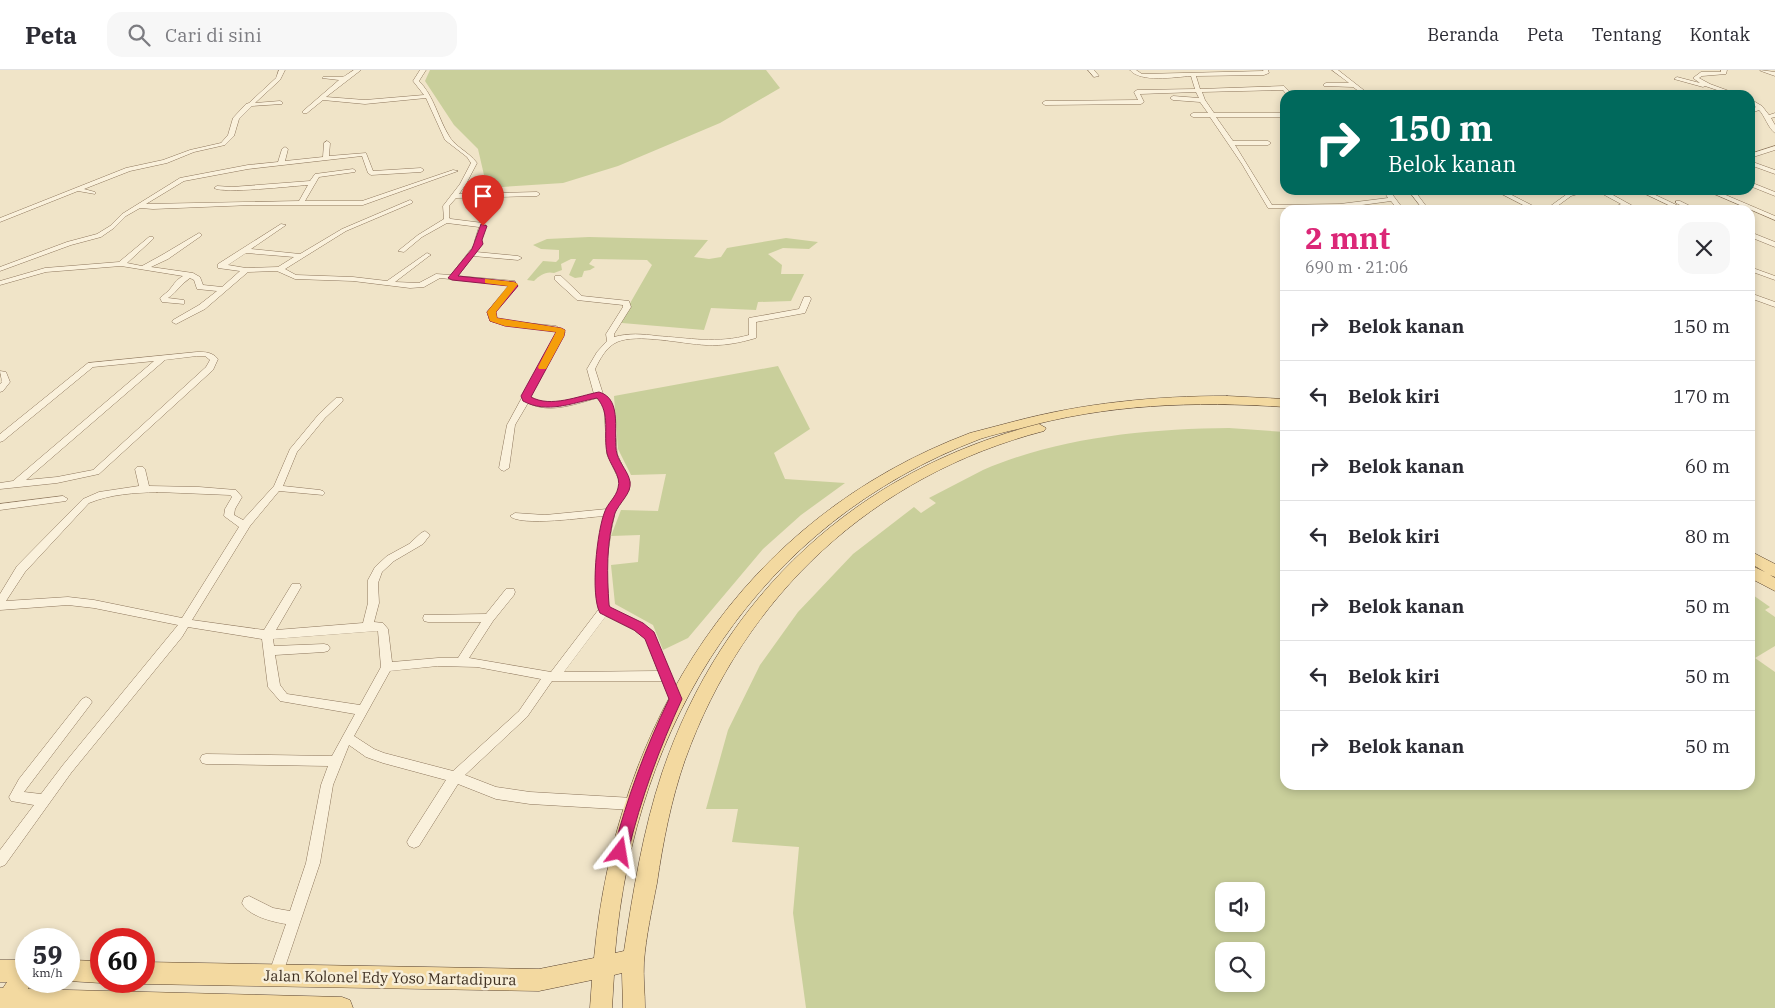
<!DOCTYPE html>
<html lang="id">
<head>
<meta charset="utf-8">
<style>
  body { margin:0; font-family:"IBM Plex Serif",serif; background:#f7f7f7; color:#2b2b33; height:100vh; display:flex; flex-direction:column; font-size:19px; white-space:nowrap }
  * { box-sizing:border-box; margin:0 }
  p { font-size:16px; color:#7c7c81 }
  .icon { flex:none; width:28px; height:28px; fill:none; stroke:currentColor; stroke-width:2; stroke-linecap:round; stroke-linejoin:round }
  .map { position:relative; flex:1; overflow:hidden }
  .drawer { position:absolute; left:1280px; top:135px; width:475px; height:585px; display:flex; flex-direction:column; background:#fff; border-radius:15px; box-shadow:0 2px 8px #0003 }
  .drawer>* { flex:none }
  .hud { position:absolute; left:1280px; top:20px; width:475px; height:105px; border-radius:15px; box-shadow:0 2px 8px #0003; background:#00695c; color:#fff; overflow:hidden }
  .fabs { position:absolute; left:1215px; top:812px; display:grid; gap:10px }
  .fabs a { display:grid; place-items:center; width:50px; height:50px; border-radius:10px; background:#fff; box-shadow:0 2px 8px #0003; font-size:25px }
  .speed { position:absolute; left:15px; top:858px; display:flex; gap:10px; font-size:25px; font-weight:700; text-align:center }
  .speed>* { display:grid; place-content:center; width:65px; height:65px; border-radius:50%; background:#fff; box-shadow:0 2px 8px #0003; line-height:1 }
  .speed small { font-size:12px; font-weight:400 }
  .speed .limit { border:8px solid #d22; background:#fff; color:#111 }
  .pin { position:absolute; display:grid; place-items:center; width:42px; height:42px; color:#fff; margin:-51px -21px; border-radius:50% 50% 50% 0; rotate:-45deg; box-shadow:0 0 5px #0007 }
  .pin .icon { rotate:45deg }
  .me { position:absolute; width:55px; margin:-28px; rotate:14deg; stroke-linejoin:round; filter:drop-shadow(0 0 4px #0008) }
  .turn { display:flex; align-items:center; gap:18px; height:105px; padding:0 25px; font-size:22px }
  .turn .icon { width:65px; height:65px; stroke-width:2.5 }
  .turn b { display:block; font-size:35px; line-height:42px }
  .round { display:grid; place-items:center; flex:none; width:52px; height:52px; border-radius:15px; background:#f7f7f7 }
  .overview { display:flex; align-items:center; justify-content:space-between; height:85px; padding:0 25px }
  h1 { font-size:30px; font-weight:700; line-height:38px; color:#db2777 }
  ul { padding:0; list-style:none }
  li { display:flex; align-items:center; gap:15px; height:70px; padding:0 25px; border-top:1px solid #e1e1e2 }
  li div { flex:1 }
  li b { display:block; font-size:19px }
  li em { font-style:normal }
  header { display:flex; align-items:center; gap:30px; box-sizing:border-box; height:70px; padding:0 25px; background:#fff; border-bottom:1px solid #e1e1e2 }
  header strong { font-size:24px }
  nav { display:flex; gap:28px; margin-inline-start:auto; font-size:18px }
  .search { width:350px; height:45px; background:#f7f7f7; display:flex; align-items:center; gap:12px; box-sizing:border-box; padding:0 18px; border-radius:15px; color:#7c7c81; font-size:19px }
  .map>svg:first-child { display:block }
  .green { fill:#c9cf9b; fill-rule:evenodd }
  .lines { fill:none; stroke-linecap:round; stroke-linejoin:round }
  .minor-casing { stroke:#8d765c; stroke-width:1 }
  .primary-casing { stroke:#5b4430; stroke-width:1 }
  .minor { fill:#faf1dc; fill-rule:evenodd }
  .primary { fill:#f3d9a0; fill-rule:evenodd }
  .route { fill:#db2777; stroke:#8e194d }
  .slow { fill:#f59e0b }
  .labels { text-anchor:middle; stroke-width:5; stroke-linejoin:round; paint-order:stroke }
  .near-street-label { font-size:15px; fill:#3d2e20; stroke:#f7eed8 }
</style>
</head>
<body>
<header>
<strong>Peta</strong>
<div class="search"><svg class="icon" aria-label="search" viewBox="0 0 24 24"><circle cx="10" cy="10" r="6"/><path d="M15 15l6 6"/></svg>Cari di sini</div>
<nav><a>Beranda</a><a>Peta</a><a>Tentang</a><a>Kontak</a></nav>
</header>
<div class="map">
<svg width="1775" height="938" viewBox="0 0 1775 938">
  <rect width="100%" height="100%" fill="#f0e4c8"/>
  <!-- green -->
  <path class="green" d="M430,0H766L780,18L720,53L618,96L563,113L487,118L478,79L454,55L425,11Z
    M589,167L708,170L694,187L709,189L721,187L727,178L786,168L818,172L809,179L783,178L768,184L782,195L781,204H804L791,231L758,232L756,240L711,238L704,260L622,253L621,249L652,195L647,190L593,189L589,194L595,197L590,200L584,201L582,207L575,208L569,205L576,189H571L561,194L562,200L554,203C546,201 540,205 534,211L527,210L543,191L556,192L559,189V180L541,179L533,175L547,169Z
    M778,296L810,359L774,383L785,409L845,413L801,445L763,479L688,568L663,580L653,555L615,534L611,495L638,492L640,465L611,466L621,440L658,441L666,404L631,405L618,379L614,326Z
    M1229,358L1285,362V715H1750V523L1770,537L1765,540L1775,547V576L1755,588L1775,602V938H806L793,843L799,777L732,772L738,739H706L728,660L760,595L798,542L853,484L914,437L921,443L936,433L929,428C947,419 965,409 983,400C1060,367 1146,359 1229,358ZM1256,821V854H1224V821ZM1256,881V914H1224V881Z"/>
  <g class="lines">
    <defs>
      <path id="minor" d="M279,0H285L280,10L255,33L280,31L282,32V34L252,36L239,49L234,66L225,75L194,82L167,93L130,101L84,119L95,122V124L78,121L0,152V148L126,98L163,90L190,80L221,73L228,65L233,48L246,34L249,33L276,8Z
        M354,0H361L326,27L365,30L424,25L413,11L420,0H426L419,11C434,26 438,48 449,66C454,76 469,82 477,93L466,114L459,124L537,122L540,124L537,126L456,128L449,136V148L451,149L483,153L486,155L481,170L482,174L476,182L518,186L522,188L518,190L473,186L458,206L515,211L517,216L495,242L496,248L506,251L556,256L565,262L530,328C551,338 573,329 594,324L587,299L597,282L607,271L606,264L623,237V235L577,230L555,210V206H561L582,226L629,231L631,237L614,264V267C628,263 643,264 657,266C688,268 718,274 749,265V248L799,239L804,227H810L811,229L805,243L756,252V268C739,273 723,276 706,275C683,274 637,263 617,272C606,277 600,289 595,299L603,324L612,334L614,342L617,384L630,412L629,420L615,442L611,461L606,497L609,538L642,554L654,563L681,629L679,632L675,634L671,632L662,611H552L527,647L465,705L496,717L530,722L633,728L638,730L639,734L638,738L633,740L530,734L496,729L458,714L419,776L414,778L409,776L407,772L409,768L446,710L383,693L366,687L349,675L333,715L320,793L282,906L280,911L275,913L270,911L268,906L286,854C273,852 248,846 242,833L244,828L249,826L273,838L290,841L306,793L321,715L328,696L206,694L202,693L200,689L202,685L206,684L332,686L355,644L280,631L268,617L262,569L188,557L182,567L71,703L5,795L0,797V780L34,735L11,731L9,727L19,709L82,629L86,627L90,629L92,632L90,635L24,722L41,724L63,695L178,555L94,538L68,535L0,540V524L17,496L83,429L99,422L139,416L135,399L137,397H143L145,399L149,416L199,417L236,420L242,427L235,439L234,445L243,450L274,416L290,379L319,344L336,328H342L343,330L342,332L325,348L297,382L283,416L320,420L323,421L325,423L323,425L279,421L250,456L192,550L264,560L292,514H300L301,517L276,560L363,553L368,533V510L375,497L387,486L409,474L421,463L425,461L430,465L423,474L394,491L382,502L378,513L379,533L374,552L383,553L388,559L392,592L438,588H458L481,552H428L424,551L423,548L424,545L486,544L506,519H514L515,522L514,525L493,551L469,588L551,602L599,539L596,497L604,446C587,447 520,457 510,446L515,443L545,445L607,439L619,420L620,412L607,384L604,335L597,328C575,334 550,344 528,333L515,355L509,398L504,401L501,400L499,398L507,355L557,263L554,260L505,255L490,251L487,242L509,215L440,208L424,217L410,218L353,211L295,209L277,201L248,202L205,239L176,254L172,252L173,250L199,235L217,221L197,219L194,210L190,208C181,214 177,222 168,228L184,230V234L162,232L160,228C163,225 168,222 170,219C175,213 176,210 183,206L121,196L46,202L0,215V211L45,198L119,192L149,167H153V169L127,193L142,196L162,185L199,163L201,164V166L168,189L151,197L193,203L200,207L203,215L222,217L240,201L218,198V194L281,154L286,155L251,179L300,184L342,159L410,130L412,131V133L346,161L285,199L296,205L353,207L387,211L427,183L431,185L429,186L395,212L419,213L436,204L451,205L475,174V170L479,157L447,153L422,167L404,182L398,181L418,165L444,149L443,136L460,114L471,93L467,87L445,70L426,28L365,34L323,30L307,43H303V41L339,10L322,8L323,7H343ZM246,183L294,187L278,197L246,198L228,195ZM157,422L230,425L232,427L225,439L224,446L239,457L182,548L94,530L68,527L6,531L25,502L89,433C111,424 134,423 157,422ZM606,546L634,560L646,569L658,601L564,602ZM378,561L381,597L360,635L287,624L280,615L275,585L324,582L328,581L330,578L328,575L324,574L274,576L273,569ZM438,596L477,597L541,609L519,641L453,701L384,683L374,679L354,666L390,601Z
        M1088,0H1094L1099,6L1094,7Z
        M1130,0H1136L1142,4L1264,1L1262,0H1268L1269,3L1264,5L1196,6L1200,19L1284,16L1293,25H1287L1283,20L1202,22L1205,30L1214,43H1285V47H1216L1233,71H1268L1271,73L1268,75H1235L1272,135L1340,134L1388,128L1383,120H1389L1404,140H1398L1391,131L1340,138H1268L1242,94L1210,47H1193L1190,45L1193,43H1208L1200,32L1173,30L1170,28L1173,26L1199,28L1196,22L1140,24L1144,32L1141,34L1045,35L1042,33L1045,31L1138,30L1134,22L1137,20L1195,19L1191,6C1175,7 1140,13 1130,0Z
        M1332,0H1338L1370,25H1364L1353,17L1324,16V14L1326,13H1349Z
        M1721,0H1727L1726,4L1702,6L1699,8L1710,14L1740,25H1732L1705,16L1703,17L1674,9L1677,7L1700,13L1693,8L1701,2H1721Z
        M1760,0L1775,2V6L1761,1Z
        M1433,23L1442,25H1430Z
        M1750,29L1762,36L1769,45L1775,43V47L1771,48L1775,55V63C1768,58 1765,46 1759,40L1754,42L1753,47L1750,49V40L1756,37L1750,33Z
        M327,71L330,73L329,86L366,83L373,101L421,98L424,100L421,102L371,105L368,103L362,86L248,99L184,111L146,134L299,131L308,115C292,116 223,124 214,118L217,116L232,117L310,111L315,104L353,99L356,101L355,102L319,107L305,131H362L453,100L458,101L363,135H252L153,139L140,138L126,146L114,158L101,167L71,175L0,201V197L67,172L97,164L110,156L122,144L180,108L248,95L278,92L282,79L285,77L288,79L285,91L323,87L324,73Z
        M1775,76V80L1750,88V84Z
        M1750,91L1775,100V104L1750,95Z
        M1750,112L1775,122V126L1750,116Z
        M1408,120H1414L1426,136L1435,140L1422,138Z
        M1494,120H1502L1541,140H1533Z
        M1581,120H1591L1571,126L1552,140H1545L1567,124Z
        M1598,120H1604L1640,140H1632L1626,136L1617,140H1608L1621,134L1599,122Z
        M1637,120H1645L1687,140H1679Z
        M1705,120H1714L1775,146V150Z
        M1676,131H1680L1698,140H1690L1676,133Z
        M1750,162L1775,172V177L1750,167Z
        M1750,197L1775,206V210L1750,201Z
        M1750,223L1775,232V237L1750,228Z
        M197,282C206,282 212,282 218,289L213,300L99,404L57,413L0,419V413L13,411L154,291L93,297L3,371L0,372V364L88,293ZM197,286H205L210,290L206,297L93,400L57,407L26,410L165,290Z
        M0,301L6,302L10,312L3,321L0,322V314L2,312Z
        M63,426L68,429L66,431L0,440V434Z"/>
      <path id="primary" d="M1227,326L1285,329V337C1194,331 1106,334 1018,359C1005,362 992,365 980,369C759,453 634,652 615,883L624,881C633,822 643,760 662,703C722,525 858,400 1039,354L1046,358L1044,361C874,405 744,525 685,690C671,730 663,772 657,813C652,839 646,866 644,892C643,907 645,923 645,938H623L622,903L614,905L612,938H590L592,910L539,921L144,914L138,911H144V892L539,899L594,888C616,652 742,449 970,363C984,359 998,356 1012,352C1083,333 1154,326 1227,326Z
        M1750,481L1775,494V507L1770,505L1775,508V521L1750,508V495L1765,502L1750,493Z
        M0,890H26V911H32L28,919L342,927L350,930L353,938H0V918H3L7,912H0Z
        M69,890L101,891V911H105L101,913L68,911Z"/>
    </defs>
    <!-- minor casing -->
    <use href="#minor" class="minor-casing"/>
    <!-- primary casing -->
    <use href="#primary" class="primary-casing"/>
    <!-- minor -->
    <use href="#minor" class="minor"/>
    <!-- primary -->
    <use href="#primary" class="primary"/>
  </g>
  <!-- route -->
  <path class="route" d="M481,154L487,156L482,170L483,174L458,206L515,212L518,216L496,242L497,248L561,258L565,260L564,266L531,327C551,338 578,326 599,322C624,329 612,366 617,384C620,394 629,403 630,412C632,423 619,433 615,443C606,472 607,505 609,535L610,537L643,553L654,562L682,629C659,679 641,728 628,782L626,787L620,789L615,787L613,782C627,728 645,679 669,629L645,569L634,560L600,543C590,525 597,460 605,441C608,433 616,427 618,418C622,406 609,394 607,383C603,364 611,344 597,328C572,333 547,344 523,331L521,326L556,262L505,256L490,251L487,242L509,216L452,210L448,208L472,179Z"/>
  <!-- slow -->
  <path class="slow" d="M485,209L514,212L518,214L496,242L497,248L561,258L565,260L564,266L546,299H539L538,297L556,262L505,256L490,251L487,242L508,216L485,213Z"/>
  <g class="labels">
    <!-- near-street labels -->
    <g class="near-street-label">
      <text transform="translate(390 908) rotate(1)" y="5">Jalan Kolonel Edy Yoso Martadipura</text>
    </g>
  </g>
</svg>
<div class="fabs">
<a><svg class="icon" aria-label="sound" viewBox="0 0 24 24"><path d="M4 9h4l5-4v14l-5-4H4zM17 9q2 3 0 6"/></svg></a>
<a><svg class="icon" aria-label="search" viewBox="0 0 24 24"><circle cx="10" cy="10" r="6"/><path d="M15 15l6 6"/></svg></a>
</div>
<div class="speed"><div>59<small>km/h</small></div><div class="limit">60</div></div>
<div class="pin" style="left:483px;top:156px;background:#d93025"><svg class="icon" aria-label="arrive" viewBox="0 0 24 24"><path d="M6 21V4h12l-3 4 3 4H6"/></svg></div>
<svg class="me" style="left:620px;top:782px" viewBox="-20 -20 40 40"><path d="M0-17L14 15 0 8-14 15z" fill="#db2777" stroke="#fff" stroke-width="4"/></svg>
<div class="hud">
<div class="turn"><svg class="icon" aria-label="right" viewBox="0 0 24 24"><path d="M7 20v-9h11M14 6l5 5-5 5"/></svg><div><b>150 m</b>Belok kanan</div></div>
</div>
<section class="drawer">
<div class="overview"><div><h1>2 mnt</h1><p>690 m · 21:06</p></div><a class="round"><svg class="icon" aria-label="close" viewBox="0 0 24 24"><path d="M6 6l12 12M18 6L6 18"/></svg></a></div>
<ul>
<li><svg class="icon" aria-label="right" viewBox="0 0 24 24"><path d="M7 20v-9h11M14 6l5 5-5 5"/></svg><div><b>Belok kanan</b></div><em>150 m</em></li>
<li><svg class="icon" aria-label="left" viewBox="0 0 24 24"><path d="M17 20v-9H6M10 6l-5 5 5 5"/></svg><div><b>Belok kiri</b></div><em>170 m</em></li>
<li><svg class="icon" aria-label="right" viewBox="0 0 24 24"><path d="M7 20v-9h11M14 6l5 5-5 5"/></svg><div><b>Belok kanan</b></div><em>60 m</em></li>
<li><svg class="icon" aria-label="left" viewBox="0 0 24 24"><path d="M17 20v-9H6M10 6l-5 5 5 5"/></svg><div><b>Belok kiri</b></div><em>80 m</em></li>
<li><svg class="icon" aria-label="right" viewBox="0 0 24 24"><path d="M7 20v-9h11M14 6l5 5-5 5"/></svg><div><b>Belok kanan</b></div><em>50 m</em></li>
<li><svg class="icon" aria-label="left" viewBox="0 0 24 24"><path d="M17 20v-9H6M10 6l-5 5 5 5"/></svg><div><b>Belok kiri</b></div><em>50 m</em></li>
<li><svg class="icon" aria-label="right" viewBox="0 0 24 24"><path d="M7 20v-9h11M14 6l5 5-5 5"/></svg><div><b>Belok kanan</b></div><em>50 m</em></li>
</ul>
</section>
</div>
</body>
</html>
